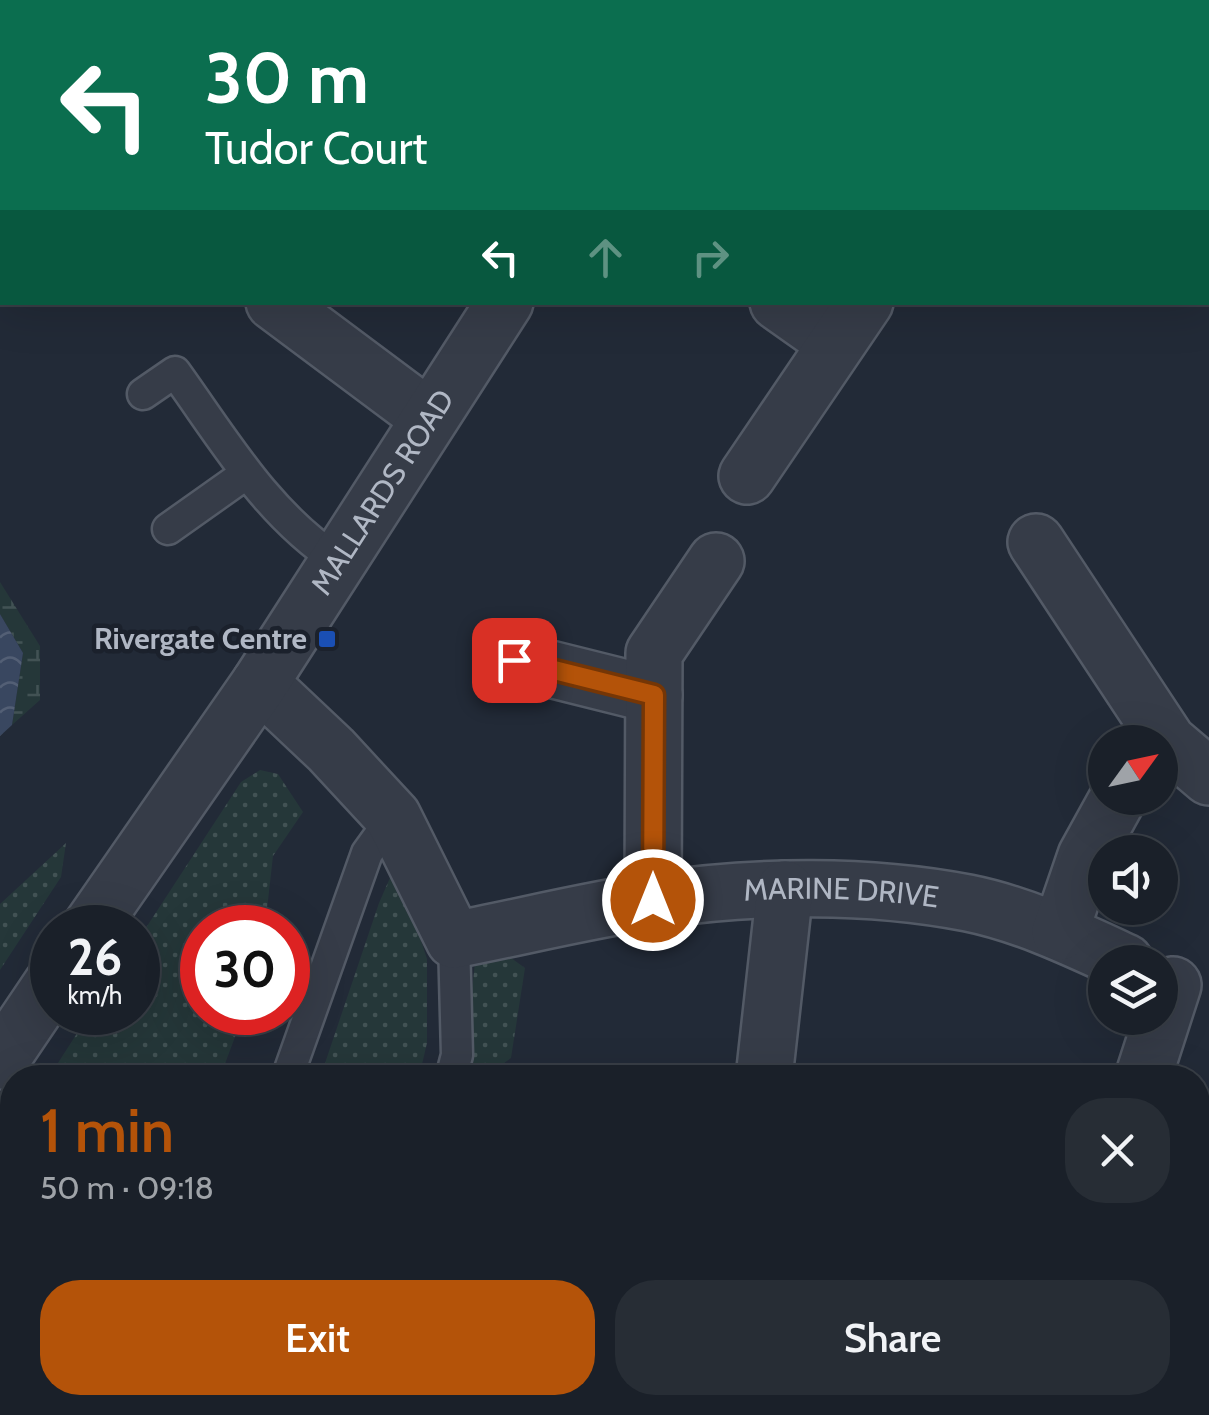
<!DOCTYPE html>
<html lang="en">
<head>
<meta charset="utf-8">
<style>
  body { margin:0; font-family:Cabin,sans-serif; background:#272d35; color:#f1f3f6; height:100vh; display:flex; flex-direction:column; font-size:38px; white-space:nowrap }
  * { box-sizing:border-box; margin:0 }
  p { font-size:32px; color:#9fa3a8 }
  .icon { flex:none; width:55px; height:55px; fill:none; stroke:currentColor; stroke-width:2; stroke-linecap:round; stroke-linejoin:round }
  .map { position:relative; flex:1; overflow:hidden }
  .drawer { position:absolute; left:0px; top:1065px; width:1210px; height:350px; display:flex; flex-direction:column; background:#1a2029; border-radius:40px 40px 0 0; box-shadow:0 10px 40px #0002,0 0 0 2px #383e46 }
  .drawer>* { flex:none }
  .banner { position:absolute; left:0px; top:0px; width:1210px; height:305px; box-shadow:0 10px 40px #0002,0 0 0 2px #383e46; background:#0b6e4f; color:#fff; overflow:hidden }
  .needle { width:65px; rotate:57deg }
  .fabs { position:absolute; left:1088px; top:725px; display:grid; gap:20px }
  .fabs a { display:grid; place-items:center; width:90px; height:90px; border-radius:50%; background:#1a2029; box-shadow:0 10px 40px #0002,0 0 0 2px #383e46; font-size:50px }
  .speed { position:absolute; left:30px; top:905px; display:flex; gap:20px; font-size:50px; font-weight:700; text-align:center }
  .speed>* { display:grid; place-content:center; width:130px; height:130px; border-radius:50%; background:#1a2029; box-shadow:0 10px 40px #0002,0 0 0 2px #383e46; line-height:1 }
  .speed small { font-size:25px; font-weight:400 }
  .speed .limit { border:15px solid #d22; background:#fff; color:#111 }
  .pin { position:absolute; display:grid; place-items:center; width:85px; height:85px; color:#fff; margin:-42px; border-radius:20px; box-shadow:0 5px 15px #0006 }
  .me { position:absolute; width:110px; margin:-55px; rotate:0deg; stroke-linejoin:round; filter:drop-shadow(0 0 8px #0008) }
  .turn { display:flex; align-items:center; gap:35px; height:210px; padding:0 40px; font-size:45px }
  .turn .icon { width:130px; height:130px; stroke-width:2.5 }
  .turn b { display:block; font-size:70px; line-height:85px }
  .lanes { display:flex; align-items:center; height:95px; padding:0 40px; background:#0003; justify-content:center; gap:50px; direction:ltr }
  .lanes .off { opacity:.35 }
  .round { display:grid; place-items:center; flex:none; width:105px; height:105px; border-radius:40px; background:#272d35 }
  .overview { display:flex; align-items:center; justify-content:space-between; height:170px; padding:0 40px }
  h1 { font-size:60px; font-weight:600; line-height:75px; color:#b45309 }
  .action { display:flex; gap:20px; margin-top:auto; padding:20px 40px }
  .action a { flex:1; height:115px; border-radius:40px; background:#b45309; color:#fff; font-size:40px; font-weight:600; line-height:115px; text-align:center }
  .action a+a { background:#272d35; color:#f1f3f6 }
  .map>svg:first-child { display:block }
  .grass { fill:url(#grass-dots) }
  .wetland { fill:url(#wetland-marsh) }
  .water { fill:url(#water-waves) }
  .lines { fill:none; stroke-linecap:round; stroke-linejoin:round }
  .service-casing { stroke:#535a66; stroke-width:35 }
  .minor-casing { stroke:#535a66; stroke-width:60 }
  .service { stroke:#363c48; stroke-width:30 }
  .minor { stroke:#363c48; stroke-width:55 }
  .route-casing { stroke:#753606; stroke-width:25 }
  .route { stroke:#b45309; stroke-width:18 }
  .transit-dot { fill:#1a4fb4; stroke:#1b212c; stroke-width:4 }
  .labels { text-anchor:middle; stroke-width:9; stroke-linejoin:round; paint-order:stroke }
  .street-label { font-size:30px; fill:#b0b7c4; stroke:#1b212c }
  .poi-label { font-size:30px; font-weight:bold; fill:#b0b7c4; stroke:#1b212c; text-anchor:end }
</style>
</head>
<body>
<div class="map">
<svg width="1209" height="1415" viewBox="0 0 1209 1415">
  <defs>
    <pattern id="grass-dots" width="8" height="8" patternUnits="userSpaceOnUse" patternTransform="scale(2.5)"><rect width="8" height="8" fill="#253739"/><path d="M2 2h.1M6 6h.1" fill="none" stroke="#425254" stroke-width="1.8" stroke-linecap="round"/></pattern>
    <pattern id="wetland-marsh" width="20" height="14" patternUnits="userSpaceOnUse" patternTransform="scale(2.5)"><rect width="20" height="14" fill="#253739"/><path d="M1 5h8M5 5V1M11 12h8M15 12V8" fill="none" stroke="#425254"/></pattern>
    <pattern id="water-waves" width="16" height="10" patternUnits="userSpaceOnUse" patternTransform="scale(2.5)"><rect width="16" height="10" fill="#394760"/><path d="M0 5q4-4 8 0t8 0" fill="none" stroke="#535f75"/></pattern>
  </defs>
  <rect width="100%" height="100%" fill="#222a37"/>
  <!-- grass -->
  <path class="grass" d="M68,0H377L69,2Z
    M260,770L278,774L303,812L273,856L265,927L202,928V1012L244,1013L220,1077H49L90,1013L138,1012V940L241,782Z
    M66,843L61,877L0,970V904Z
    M396,864L427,959V1043L419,1077L320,1078L379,903Z
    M503,952L525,968L511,1058L484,1077L463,1078L475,962Z"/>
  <!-- wetland -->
  <path class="wetland" d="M0,582L40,646V700L12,725L23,653L0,614Z"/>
  <!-- water -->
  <path class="water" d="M0,614L23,653L12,725L0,736Z"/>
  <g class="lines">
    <defs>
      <path id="service" d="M143,394L175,372C224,440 266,513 337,560
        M168,529L247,473
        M287,1078L367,853L393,817
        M451,1078L457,1055L454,940"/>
      <g id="minor">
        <path d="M32,0L34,2"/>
        <path d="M715,2L717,0"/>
        <path d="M274,302L428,417"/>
        <path d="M778,302L836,343"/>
        <path d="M747,476L865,302"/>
        <path d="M1036,542L1168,742L1209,777"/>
        <path d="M514,660L654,695"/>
        <path id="s1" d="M260,683L331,750L393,817L454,940C521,927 588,910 656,900C756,885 869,884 968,903C1023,914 1075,939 1125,962"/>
        <path d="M653,900L654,653L716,561"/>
        <path id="s2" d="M90,928L260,683L505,302"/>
        <path d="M1060,932L1086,856L1118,798"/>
        <path d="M0,1061L52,984"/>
        <path d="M764,1078L785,889"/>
        <path d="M1143,1078L1173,985"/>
        <path d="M0,1307L12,1325"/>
        <path d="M66,1402L75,1415"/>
        <path d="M1086,1402L1095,1415"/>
        <path d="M967,1415L985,1402"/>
      </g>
    </defs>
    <!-- service casing -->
    <use href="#service" class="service-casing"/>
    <!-- minor casing -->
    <use href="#minor" class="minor-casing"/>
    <!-- service -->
    <use href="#service" class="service"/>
    <!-- minor -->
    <use href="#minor" class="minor"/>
  </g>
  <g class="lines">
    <defs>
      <path id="route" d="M514,660L654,695L653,900"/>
    </defs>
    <!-- route casing -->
    <use href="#route" class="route-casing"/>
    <!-- route -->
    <use href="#route" class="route"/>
  </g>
  <!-- markers -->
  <rect class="transit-dot" x="317" y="629" width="20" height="20" rx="5"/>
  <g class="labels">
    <!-- street labels -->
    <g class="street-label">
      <text dy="10" stroke="none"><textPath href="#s2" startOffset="525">MALLARDS ROAD</textPath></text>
      <text dy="10" stroke="none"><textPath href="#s1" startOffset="718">MARINE DRIVE</textPath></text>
    </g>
    <!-- poi labels -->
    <g class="poi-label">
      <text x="307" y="649">Rivergate Centre</text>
    </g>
  </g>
</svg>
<div class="fabs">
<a><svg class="needle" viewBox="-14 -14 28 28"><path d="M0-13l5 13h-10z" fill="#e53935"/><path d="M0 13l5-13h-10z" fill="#9fa3a8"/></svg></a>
<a><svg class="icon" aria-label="sound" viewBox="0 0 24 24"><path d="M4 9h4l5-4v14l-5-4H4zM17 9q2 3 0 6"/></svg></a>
<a><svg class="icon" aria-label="layers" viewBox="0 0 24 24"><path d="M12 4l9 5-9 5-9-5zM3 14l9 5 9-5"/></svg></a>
</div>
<div class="speed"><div>26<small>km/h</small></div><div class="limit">30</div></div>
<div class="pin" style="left:514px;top:660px;background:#d93025"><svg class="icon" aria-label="arrive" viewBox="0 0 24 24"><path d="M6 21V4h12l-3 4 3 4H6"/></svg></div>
<svg class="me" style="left:653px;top:900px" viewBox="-20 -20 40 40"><circle r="17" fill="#b45309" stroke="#fff" stroke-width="3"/><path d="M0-11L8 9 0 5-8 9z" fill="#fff"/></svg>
<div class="banner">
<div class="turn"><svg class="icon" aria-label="left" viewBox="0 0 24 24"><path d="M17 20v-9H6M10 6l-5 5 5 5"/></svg><div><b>30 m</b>Tudor Court</div></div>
<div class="lanes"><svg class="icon" aria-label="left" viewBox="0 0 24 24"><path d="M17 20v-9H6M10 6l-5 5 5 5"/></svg><svg class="icon off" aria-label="ahead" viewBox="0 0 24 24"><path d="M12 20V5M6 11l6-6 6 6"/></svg><svg class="icon off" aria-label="right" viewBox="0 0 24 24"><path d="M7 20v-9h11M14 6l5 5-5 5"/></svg></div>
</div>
<section class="drawer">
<div class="overview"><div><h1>1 min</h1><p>50 m · 09:18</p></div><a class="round"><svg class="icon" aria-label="close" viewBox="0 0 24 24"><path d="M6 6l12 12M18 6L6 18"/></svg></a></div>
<div class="action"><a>Exit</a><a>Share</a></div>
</section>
</div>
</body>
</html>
